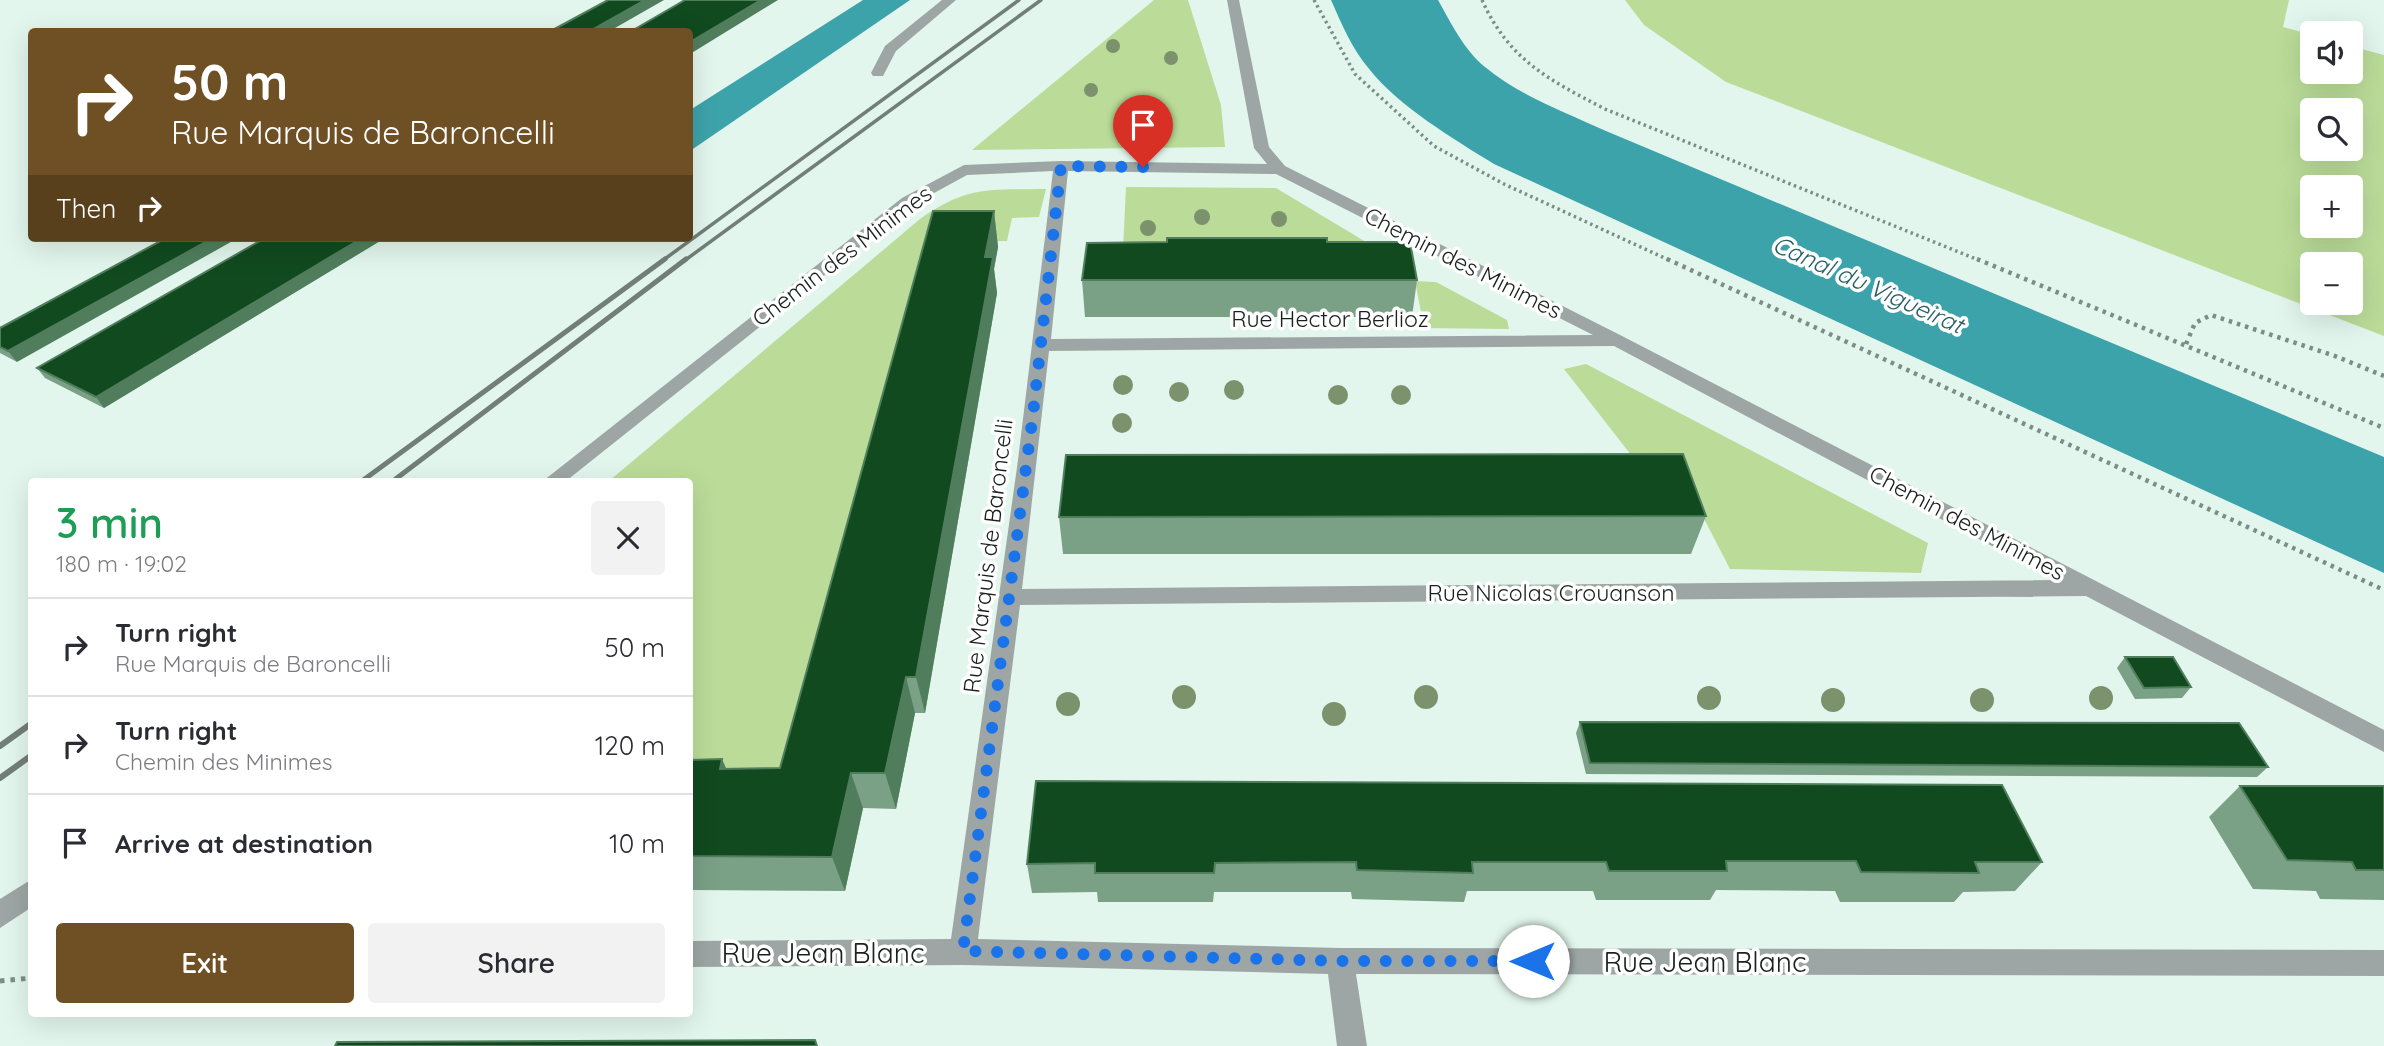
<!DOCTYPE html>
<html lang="en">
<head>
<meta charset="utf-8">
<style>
  body { margin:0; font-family:Quicksand,sans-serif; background:#f2f2f3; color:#2b2b33; height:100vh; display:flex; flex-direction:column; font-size:26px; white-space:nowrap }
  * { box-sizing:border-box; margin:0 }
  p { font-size:23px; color:#7c7c81 }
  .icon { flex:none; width:38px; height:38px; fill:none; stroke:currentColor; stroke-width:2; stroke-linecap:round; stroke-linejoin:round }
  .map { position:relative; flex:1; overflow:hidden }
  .details { position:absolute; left:28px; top:478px; width:665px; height:539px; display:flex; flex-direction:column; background:#fff; border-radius:7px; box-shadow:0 7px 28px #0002 }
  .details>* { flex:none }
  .top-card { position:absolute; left:28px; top:28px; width:665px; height:214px; border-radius:7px; box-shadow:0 7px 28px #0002; background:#6e5024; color:#fff; overflow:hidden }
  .tools { position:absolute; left:2300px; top:21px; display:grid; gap:14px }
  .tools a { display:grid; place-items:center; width:63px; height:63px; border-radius:7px; background:#fff; box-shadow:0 7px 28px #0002; font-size:35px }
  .pin { position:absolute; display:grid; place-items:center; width:60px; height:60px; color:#fff; margin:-72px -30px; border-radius:50% 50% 50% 0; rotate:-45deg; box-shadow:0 0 7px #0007 }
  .pin .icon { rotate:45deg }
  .me { position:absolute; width:77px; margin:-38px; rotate:270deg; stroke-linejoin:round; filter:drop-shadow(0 0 5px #0008) }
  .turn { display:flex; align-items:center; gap:24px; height:147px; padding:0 28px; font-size:32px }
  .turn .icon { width:91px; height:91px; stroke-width:2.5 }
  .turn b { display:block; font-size:49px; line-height:60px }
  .then { display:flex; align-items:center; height:66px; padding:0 28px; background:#0003; gap:14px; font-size:26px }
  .round { display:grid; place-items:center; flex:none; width:74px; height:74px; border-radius:7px; background:#f2f2f3 }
  .head { display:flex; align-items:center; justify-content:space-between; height:119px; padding:0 28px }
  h1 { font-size:42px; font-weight:600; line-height:52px; color:#1e9e55 }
  .action { display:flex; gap:14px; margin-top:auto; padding:14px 28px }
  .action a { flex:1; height:80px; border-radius:7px; background:#6e5024; color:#fff; font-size:28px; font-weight:600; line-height:80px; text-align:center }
  .action a+a { background:#f2f2f3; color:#2b2b33 }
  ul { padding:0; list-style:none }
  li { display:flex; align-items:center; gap:21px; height:98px; padding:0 28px; border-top:2px solid #e1e1e2 }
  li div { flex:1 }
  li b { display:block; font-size:26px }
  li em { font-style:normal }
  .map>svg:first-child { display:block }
  .green { fill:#badc98; fill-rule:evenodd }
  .water { fill:#3da3ab }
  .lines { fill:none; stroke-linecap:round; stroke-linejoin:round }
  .path-far2 { stroke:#7f8c86; stroke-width:3.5; stroke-dasharray:2.5 3.5; stroke-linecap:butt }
  .path-far1 { stroke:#7f8c86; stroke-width:4.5; stroke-dasharray:3.5 5; stroke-linecap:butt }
  .path { stroke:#7f8c86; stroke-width:5; stroke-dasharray:4.5 6; stroke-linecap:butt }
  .minor { fill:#9da6a4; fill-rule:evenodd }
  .rail-far2 { stroke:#727e79; stroke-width:3.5 }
  .rail-far1 { stroke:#727e79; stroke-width:5 }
  .rail { stroke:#727e79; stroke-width:6 }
  .tree { fill:#7c926c }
  .wall { fill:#7aa086 }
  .shaded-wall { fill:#507e5d }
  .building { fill:#114a1f; stroke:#507e5d; stroke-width:2 }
  .route { stroke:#1a73e8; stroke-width:12; stroke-dasharray:0 21.6 }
  .labels { text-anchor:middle; stroke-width:7; stroke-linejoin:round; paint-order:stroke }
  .street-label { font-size:23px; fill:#19201d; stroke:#fff }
  .water-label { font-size:24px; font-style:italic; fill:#275f63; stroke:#fff }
  .near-street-label { font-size:28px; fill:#19201d; stroke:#fff }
</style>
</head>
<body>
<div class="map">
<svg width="2384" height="1046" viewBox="0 0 2384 1046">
  <rect width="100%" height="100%" fill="#e2f6ed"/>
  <!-- green -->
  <path class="green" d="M1154,0H1188L1221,105L1225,147L972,150Z
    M1625,0H2289L2283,27L2312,35V72H2350V46L2384,55V336L1726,82L1644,25ZM2350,110V149H2312V110ZM2350,187V226H2312V187ZM2350,264V303H2312V264Z
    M1126,187L1276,188L1411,269L1122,271Z
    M1046,189L1039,217L1012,218L1007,241L933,242L783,784L690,785V481H609L920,219C968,185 989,190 1046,189Z
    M1415,281L1436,282L1507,320L1509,329L1424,328Z
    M1586,364L1928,543L1921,573L1730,569L1685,482L1653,483L1564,369Z"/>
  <!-- water -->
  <path class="water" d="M863,0H910L690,151V110Z
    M1331,0H1438C1451,23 1464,50 1485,67C1520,96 1565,112 1606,131L2384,457V573L1494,164C1455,140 1397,105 1370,70C1352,49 1342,25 1331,0Z"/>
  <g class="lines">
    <!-- path-far2 -->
    <path class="path-far2" d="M1314,0L1355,74L1434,146L1504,184L1671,261
      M1482,0C1509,60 1549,80 1605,109L1981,261"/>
    <!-- path-far1 -->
    <path class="path-far1" d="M1667,259L2384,590
      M1977,259L2384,428
      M2186,344L2195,323L2211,315L2335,356L2384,376"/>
    <!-- path -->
    <path class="path" d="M0,981L32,978"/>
    <!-- minor -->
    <path class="minor" d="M942,0H956L896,51L883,76H873L871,73L885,46Z
      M1227,0H1239L1269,147L1285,166L1624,337L2384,730V752L2086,596L1020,605L978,939L1340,948L2384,950V976L1356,974L1367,1046H1337L1328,974L963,965L690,967V941L951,939L1018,460L1053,171L967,175L914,204L566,481H543L902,198L964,165L1061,161L1267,164L1254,148ZM1068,171L1276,174L1593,335L1051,339ZM1614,346L2056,580L1022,589L1049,351Z
      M32,879V907L0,928V899Z"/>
    <!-- rail-far2 -->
    <path class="rail-far2" d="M662,261L1019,0
      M684,261L1041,0"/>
    <!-- rail-far1 -->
    <path class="rail-far1" d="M362,481L665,259
      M393,481L686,259"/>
    <!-- rail -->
    <path class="rail" d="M0,746L32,723
      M0,778L32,755"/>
  </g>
  <!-- trees -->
  <g class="tree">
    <circle cx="1113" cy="46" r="7"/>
    <circle cx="1171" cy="58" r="7"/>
    <circle cx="1091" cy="90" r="7"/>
    <circle cx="1202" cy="217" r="8"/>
    <circle cx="1279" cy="219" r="8"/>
    <circle cx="1148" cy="228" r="8"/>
    <circle cx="1123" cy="385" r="10"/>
    <circle cx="1234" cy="390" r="10"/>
    <circle cx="1179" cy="392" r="10"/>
    <circle cx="1338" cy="395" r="10"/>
    <circle cx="1401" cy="395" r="10"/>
    <circle cx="1122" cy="423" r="10"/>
    <circle cx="1184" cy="697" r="12"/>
    <circle cx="1426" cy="697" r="12"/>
    <circle cx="1709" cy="698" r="12"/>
    <circle cx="2101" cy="698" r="12"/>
    <circle cx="1833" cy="700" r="12"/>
    <circle cx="1982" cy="700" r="12"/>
    <circle cx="1068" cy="704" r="12"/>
    <circle cx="1334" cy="714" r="12"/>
  </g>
  <!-- wall -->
  <path class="wall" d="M994,211L998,247L994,269L997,293L925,713H915L896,809L863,808L845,891L690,890V760L726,769L780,768Z
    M265,238H385L104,408L45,378L37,368Z
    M1327,242L1417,280L1412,317H1085L1082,280Z
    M0,328L17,362L0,353Z
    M1706,516L1691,554H1063L1059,517Z
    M2125,657L2191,687L2182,698L2135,699L2117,668Z
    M1580,722L2268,767L2257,777L1586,774L1576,733Z
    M1036,781L2042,862L2015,891L1963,892L1954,902H1840L1835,891L1716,890L1710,900H1596L1593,891H1467L1464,902L1352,899L1351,892H1214L1213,902H1098L1097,892L1032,893L1027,864Z
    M2240,786H2384V900L2320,899L2316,891L2253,889L2209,817Z"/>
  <!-- shaded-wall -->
  <path class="shaded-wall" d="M645,0H664L608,32H588Z
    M761,0H778L690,54V42Z
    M994,211L998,247L994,269L997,293L925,713L916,677L985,257Z
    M213,238H238L17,362L8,351Z
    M362,238H385L104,408L96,397Z
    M906,677L915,713L896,809L885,773Z
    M722,759L738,795L720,769Z
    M851,773L863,808L845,891L832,857Z"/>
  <!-- building -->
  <path class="building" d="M608,0H645L588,32H549Z
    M685,0H761L690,42V32H630Z
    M933,211H994L985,257H993L916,677H906L885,773H851L832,857L690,856V760L722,759L720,769L780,768Z
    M166,238H213L8,351L0,347V328Z
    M265,238H362L96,397L37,368Z
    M1167,238H1327V242H1410L1417,280H1082L1087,243L1167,242Z
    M1683,454L1706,516L1059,517L1066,455Z
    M2125,657H2173L2191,687L2144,688Z
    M1580,722L2239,723L2268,767L1590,763Z
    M1036,781L2002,785L2042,862H1975L1979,873L1861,872L1856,861H1726L1727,871H1609L1606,862H1472L1473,873L1357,870L1356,862L1215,863L1214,873H1095V863L1027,864Z
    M2240,786H2384V870H2356L2352,862L2287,860Z
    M815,1040L817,1046H335L337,1042Z"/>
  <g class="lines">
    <!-- route -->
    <path class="route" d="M1143,167L1061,166L1033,414L963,951L1340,961H1533"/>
  </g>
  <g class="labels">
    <!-- street labels -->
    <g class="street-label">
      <text transform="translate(842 256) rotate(-37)" y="8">Chemin des Minimes</text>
      <text transform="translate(1463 263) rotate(27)" y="8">Chemin des Minimes</text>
      <text x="1330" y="327">Rue Hector Berlioz</text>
      <text transform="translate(1967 523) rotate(28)" y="8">Chemin des Minimes</text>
      <text transform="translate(988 556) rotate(-83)" y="8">Rue Marquis de Baroncelli</text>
      <text x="1551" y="601">Rue Nicolas Crouanson</text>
    </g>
    <!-- water labels -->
    <g class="water-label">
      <text transform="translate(1868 285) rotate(24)" y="8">Canal du Vigueirat</text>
    </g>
    <!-- near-street labels -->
    <g class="near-street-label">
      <text x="823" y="963">Rue Jean Blanc</text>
      <text x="1705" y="972">Rue Jean Blanc</text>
    </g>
  </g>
</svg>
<div class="tools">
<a><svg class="icon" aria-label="sound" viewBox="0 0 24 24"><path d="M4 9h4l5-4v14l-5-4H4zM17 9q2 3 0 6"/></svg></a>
<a><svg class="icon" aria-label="search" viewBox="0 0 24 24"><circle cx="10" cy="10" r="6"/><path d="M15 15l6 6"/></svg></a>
<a>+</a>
<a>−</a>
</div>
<div class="pin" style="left:1143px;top:167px;background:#d93025"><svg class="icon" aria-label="arrive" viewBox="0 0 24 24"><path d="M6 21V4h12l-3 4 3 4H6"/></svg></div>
<svg class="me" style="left:1533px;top:961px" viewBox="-20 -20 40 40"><circle r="19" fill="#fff"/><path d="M0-13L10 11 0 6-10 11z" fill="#1a73e8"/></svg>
<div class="top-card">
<div class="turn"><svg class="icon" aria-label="right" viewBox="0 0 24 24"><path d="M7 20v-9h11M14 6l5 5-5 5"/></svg><div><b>50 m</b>Rue Marquis de Baroncelli</div></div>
<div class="then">Then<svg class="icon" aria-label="right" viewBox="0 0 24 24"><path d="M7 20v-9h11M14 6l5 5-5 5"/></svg></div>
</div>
<section class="details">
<div class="head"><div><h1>3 min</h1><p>180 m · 19:02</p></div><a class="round"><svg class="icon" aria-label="close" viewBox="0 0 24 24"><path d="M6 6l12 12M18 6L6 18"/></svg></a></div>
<ul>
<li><svg class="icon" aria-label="right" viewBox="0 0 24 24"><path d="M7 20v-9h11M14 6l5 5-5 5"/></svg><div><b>Turn right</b><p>Rue Marquis de Baroncelli</p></div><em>50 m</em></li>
<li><svg class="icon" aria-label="right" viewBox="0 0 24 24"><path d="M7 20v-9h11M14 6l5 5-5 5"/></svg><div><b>Turn right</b><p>Chemin des Minimes</p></div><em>120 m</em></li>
<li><svg class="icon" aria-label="arrive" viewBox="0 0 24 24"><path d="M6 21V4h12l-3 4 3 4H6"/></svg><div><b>Arrive at destination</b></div><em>10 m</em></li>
</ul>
<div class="action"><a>Exit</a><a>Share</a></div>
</section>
</div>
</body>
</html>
